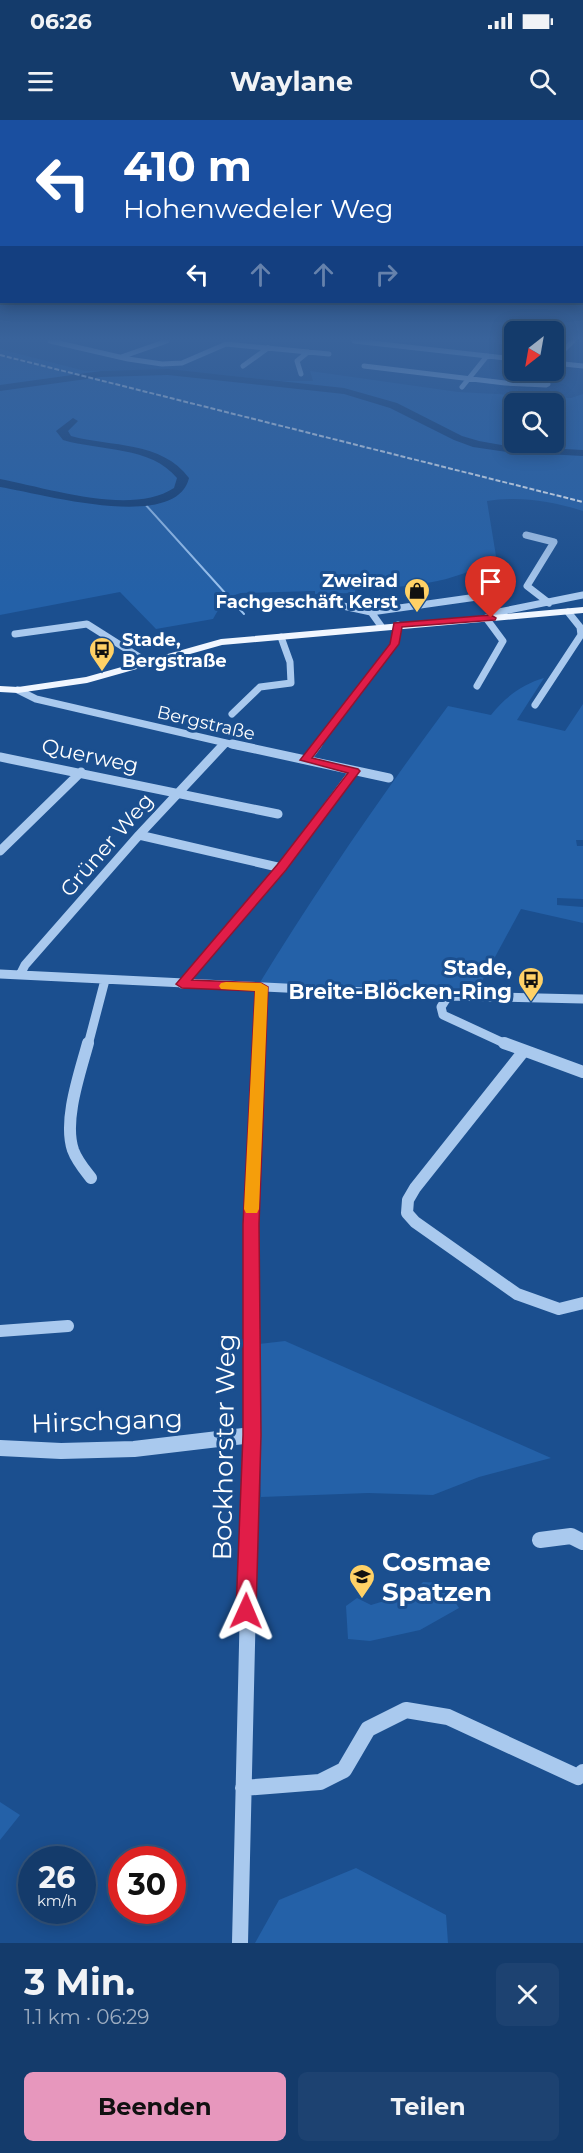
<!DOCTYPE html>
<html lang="de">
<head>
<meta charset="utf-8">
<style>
  body { margin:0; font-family:Montserrat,sans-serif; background:#1d4271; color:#f1f3f6; height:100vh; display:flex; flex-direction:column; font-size:22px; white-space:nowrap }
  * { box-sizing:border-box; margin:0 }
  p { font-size:20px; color:#9dadc1 }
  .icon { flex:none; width:33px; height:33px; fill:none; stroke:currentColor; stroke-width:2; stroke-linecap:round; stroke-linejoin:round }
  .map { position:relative; height:1823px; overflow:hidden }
  .details { display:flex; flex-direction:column; background:#143b6b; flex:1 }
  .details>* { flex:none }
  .banner { position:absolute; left:0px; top:0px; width:584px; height:183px; box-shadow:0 3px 15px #0003,0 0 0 2px #33557e; background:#1a4fa0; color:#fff; overflow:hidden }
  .needle { width:39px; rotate:211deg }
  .fabs { position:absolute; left:504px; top:201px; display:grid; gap:12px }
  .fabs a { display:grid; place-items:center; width:60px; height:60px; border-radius:9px; background:#143b6b; box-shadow:0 3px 15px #0003,0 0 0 2px #33557e; font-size:30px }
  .speed { position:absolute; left:18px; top:1726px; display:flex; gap:12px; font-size:30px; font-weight:700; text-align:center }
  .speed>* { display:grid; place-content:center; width:78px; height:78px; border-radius:50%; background:#143b6b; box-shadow:0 3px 15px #0003,0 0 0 2px #33557e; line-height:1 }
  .speed small { font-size:15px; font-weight:400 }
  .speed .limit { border:9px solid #d22; background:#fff; color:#111 }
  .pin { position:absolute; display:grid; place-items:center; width:51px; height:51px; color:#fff; margin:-62px -26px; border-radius:50% 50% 50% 0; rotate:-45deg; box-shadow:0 0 6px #0007 }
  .pin .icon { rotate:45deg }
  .me { position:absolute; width:66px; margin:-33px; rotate:1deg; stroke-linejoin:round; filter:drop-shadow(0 0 4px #0008) }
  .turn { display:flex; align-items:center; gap:21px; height:126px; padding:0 24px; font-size:27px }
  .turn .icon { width:78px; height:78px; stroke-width:2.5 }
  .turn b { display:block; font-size:42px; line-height:51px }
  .lanes { display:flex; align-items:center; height:57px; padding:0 24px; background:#0003; justify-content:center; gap:30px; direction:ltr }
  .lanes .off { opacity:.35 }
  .round { display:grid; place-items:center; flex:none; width:63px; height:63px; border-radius:9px; background:#1d4271 }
  .overview { display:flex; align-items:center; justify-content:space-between; height:102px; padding:0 24px }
  h1 { font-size:36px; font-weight:700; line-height:45px }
  .primary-button { display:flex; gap:12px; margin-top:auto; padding:12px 24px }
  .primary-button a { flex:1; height:69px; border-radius:9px; background:#e797bd; color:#111; font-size:24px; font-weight:700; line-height:69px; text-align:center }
  .primary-button a+a { background:#1d4271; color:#f1f3f6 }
  .status { display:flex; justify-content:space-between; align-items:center; height:42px; padding:0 30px; background:#143b6b; direction:ltr }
  .status svg { height:16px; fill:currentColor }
  header { display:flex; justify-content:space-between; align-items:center; height:78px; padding:0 24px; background:#143b6b; font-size:27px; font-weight:700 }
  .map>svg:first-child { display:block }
  .green { fill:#2461a8; fill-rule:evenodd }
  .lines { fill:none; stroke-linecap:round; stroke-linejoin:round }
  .stream { stroke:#9cc4f0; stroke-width:2 }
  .river { fill:#123a6d; fill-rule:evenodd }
  .minor-far4 { stroke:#a9c9ee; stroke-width:5 }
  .minor-far3 { stroke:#a9c9ee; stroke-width:7 }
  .minor-far2 { stroke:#a9c9ee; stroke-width:9 }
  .minor-far1 { stroke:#a9c9ee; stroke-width:12 }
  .minor { stroke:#a9c9ee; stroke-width:16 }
  .major { fill:#f0f6ff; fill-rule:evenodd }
  .rail { stroke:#fff; stroke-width:2; stroke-dasharray:5 2; stroke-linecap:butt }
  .route { fill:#e11d48; stroke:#92132f; stroke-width:1.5 }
  .slow { fill:#f59e0b }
  .labels { text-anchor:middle; stroke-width:6; stroke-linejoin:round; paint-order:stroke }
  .far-poi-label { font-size:18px; font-weight:bold; fill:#fff; stroke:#1b4f8f; text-anchor:end }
  .far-street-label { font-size:18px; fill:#fff; stroke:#1b4f8f }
  .street-label { font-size:21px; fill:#fff; stroke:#1b4f8f }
  .poi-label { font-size:21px; font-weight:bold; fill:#fff; stroke:#1b4f8f; text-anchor:end }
  .near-street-label { font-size:26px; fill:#fff; stroke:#1b4f8f }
  .near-poi-label { font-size:26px; font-weight:bold; fill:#fff; stroke:#1b4f8f; text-anchor:start }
</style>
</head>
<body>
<div class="status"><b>06:26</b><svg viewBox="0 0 49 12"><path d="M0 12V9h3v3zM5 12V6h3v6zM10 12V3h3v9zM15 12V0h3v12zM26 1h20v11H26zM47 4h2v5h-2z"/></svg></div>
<header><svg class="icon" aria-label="menu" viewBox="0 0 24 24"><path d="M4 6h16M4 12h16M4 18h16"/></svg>Waylane<svg class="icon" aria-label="search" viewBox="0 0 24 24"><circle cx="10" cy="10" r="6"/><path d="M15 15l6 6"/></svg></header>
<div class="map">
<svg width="583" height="1823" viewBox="0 0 583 1823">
  <rect width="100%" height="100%" fill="#1b4f8f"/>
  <!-- green -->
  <path class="green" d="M0,229L85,251L173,250L282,261H313L310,251L458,272L571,278L583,274V391C551,381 520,376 487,381L496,436C455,466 404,466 355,470V473L315,474V471L241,473L225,478L213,499L156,509L120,472L0,495V270L70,260L67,258L0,267ZM514,284H554V322H514Z
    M544,558L517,600L565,611L583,584V720H576L577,726H583V779L557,778V785L583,787V803L521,789L476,872L259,864C318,768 381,676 448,586L491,595C505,577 523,564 544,558Z
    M285,1221L551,1338L479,1357L433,1375L368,1373L261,1377L259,1224Z
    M423,1462L442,1463L459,1488L420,1510L370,1521L348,1519L346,1486L357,1478L371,1485L414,1472Z
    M0,1682L20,1695L0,1720Z
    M356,1748L446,1795L448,1823H255L279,1780Z"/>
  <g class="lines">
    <!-- stream -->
    <path class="stream" d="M144,383L244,494"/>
    <!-- river -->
    <path class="river" d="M168,249L344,268L397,283L462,316L479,321L507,326L583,330V336L507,332L473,327L454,320L390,288L344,274L168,255L101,257L0,271V265L101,251Z
      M73,298L78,301L68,311L71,316C111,327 162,321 189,358C176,413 39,373 0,367V359C48,368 131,396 174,368L177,358C151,326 100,331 63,320L56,311Z"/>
    <!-- minor-far4 -->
    <path class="minor-far4" d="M50,221L128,239L162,244L182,243L226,224L329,234
      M354,221L514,239
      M121,237L167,221
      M554,239L573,221
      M554,243L583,246
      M243,246L268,228
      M364,246L505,263L546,265L548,264L534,262L532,264
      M301,254L297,241L308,232
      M462,267L487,236"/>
    <!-- minor-far3 -->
    <path class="minor-far3" d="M526,415L554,422L527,466L549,483
      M338,482L343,486L371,492
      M491,498L499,492L583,475
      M381,506L371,492L484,476L495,469L498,457
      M15,514L87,504L147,542
      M477,566L503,521L486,498
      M18,570L36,579L239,626
      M535,585L581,515L580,507L568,492
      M232,594L260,567L291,563L290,542L281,517
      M222,626L225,623
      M317,626L394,524L398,505"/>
    <!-- minor-far2 -->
    <path class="minor-far2" d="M232,624L389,658
      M0,637L278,694
      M306,640L318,624
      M139,715L282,748
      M0,731L81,652
      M0,854L448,876L583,879
      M20,855L25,845L139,715L224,624
      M182,864L282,748L354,651
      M448,876L441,887L443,895L508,925
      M88,925L105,860
      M259,925L261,867"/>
    <!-- minor-far1 -->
    <path class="minor-far1" d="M88,923C80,953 63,1000 73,1030C77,1041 84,1049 91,1058
      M504,923L583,952
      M523,932L415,1068L408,1080L407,1093L415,1102L517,1174L559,1189L583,1183
      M0,1211L68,1206
      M252,1315L251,1104L259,923"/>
    <!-- minor -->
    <path class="minor" d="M0,1328L61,1331L134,1329L252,1315
      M540,1420L571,1416L583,1422
      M243,1668L320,1662L344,1650L368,1609L406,1590L448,1597L578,1657L583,1652
      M240,1823L252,1313"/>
    <!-- major -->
    <path class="major" d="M583,487V493L222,525L87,563L18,573L0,572V566L18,567L86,557L221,519Z"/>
    <!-- rail -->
    <path class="rail" d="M0,235L583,382"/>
  </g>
  <!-- sky -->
  <linearGradient id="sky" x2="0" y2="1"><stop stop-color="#0f2b4f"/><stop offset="0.46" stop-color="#39639b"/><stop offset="1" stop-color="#39639b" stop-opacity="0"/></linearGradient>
  <rect width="583" height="476" fill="url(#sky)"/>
  <!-- route -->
  <path class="route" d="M491,495L496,498L495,500L402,507L399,524L312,638L358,649L360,651L286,750L192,860L261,863L268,867L259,1104L261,1315L256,1491L253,1498L246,1501L239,1498L236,1491L243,1315V1104L255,871L182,868L176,864L277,745L348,653L300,640L390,524L394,503Z"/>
  <!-- slow -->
  <path class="slow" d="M226,862L261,863L268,867L259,1089L257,1093H246L244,1089L255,871L221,869L219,866L221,863Z"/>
  <!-- icons -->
  <defs>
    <symbol id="shop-pin" viewBox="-11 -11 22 30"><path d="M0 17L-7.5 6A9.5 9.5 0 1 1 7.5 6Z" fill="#ffd166" stroke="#1b4f8f"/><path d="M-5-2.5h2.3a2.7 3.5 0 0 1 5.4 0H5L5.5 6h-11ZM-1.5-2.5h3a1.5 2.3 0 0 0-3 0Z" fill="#111"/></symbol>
    <symbol id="bus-pin" viewBox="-11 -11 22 30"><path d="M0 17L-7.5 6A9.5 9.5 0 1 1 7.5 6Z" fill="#ffd166" stroke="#1b4f8f"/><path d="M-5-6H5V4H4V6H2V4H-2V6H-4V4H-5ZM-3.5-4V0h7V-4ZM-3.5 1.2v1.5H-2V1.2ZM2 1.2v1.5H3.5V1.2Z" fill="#111"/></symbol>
    <symbol id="school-pin" viewBox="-11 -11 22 30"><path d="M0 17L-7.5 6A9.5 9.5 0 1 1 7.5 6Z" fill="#ffd166" stroke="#1b4f8f"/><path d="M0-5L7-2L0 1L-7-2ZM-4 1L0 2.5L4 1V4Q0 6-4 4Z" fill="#111"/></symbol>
  </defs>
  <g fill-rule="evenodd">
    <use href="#shop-pin" x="402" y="456" width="30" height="40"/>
    <use href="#bus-pin" x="87" y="515" width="30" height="40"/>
    <use href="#bus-pin" x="516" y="845" width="30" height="40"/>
    <use href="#school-pin" x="347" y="1442" width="30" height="40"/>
  </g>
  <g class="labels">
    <!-- far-poi labels -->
    <g class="far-poi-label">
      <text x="398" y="467">Zweirad<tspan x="398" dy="21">Fachgeschäft Kerst</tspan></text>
      <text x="122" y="526" text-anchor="start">Stade,<tspan x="122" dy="21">Bergstraße</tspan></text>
    </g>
    <!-- far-street labels -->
    <g class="far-street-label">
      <text transform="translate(206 603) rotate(13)" y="6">Bergstraße</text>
    </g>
    <!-- street labels -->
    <g class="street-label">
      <text transform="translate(90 636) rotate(12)" y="7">Querweg</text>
      <text transform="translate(107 725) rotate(-49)" y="7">Grüner Weg</text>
    </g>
    <!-- poi labels -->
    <g class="poi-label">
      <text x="512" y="855">Stade,<tspan x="512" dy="24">Breite-Blöcken-Ring</tspan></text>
    </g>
    <!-- near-street labels -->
    <g class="near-street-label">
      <text transform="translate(107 1301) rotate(-2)" y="9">Hirschgang</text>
      <text transform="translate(224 1327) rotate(-89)" y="9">Bockhorster Weg</text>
    </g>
    <!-- near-poi labels -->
    <g class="near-poi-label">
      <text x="382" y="1451">Cosmae<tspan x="382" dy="30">Spatzen</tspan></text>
    </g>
  </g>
</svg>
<div class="fabs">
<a><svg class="needle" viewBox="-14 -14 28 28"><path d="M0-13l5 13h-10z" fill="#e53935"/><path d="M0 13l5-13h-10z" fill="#9dadc1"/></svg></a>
<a><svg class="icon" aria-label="search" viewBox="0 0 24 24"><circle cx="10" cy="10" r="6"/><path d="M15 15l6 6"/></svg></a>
</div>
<div class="speed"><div>26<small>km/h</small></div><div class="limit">30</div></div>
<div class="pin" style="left:491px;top:498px;background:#d93025"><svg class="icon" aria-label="arrive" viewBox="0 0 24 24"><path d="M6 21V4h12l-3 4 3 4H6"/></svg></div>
<svg class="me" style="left:246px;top:1491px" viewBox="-20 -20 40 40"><path d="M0-17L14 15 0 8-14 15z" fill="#e11d48" stroke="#fff" stroke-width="4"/></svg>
<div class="banner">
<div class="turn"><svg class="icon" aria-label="left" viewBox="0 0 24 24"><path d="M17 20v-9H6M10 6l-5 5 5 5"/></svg><div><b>410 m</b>Hohenwedeler Weg</div></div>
<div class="lanes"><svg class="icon" aria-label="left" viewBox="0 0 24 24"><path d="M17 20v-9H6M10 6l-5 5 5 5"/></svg><svg class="icon off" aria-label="ahead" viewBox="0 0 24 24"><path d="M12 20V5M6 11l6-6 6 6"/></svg><svg class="icon off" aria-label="ahead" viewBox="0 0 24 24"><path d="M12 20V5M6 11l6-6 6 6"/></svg><svg class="icon off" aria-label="right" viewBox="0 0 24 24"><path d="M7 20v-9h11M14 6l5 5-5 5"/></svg></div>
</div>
</div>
<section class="details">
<div class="overview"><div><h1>3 Min.</h1><p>1.1 km · 06:29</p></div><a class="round"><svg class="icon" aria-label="close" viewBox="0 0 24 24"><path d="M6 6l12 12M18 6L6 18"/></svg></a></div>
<div class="primary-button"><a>Beenden</a><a>Teilen</a></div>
</section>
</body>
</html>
